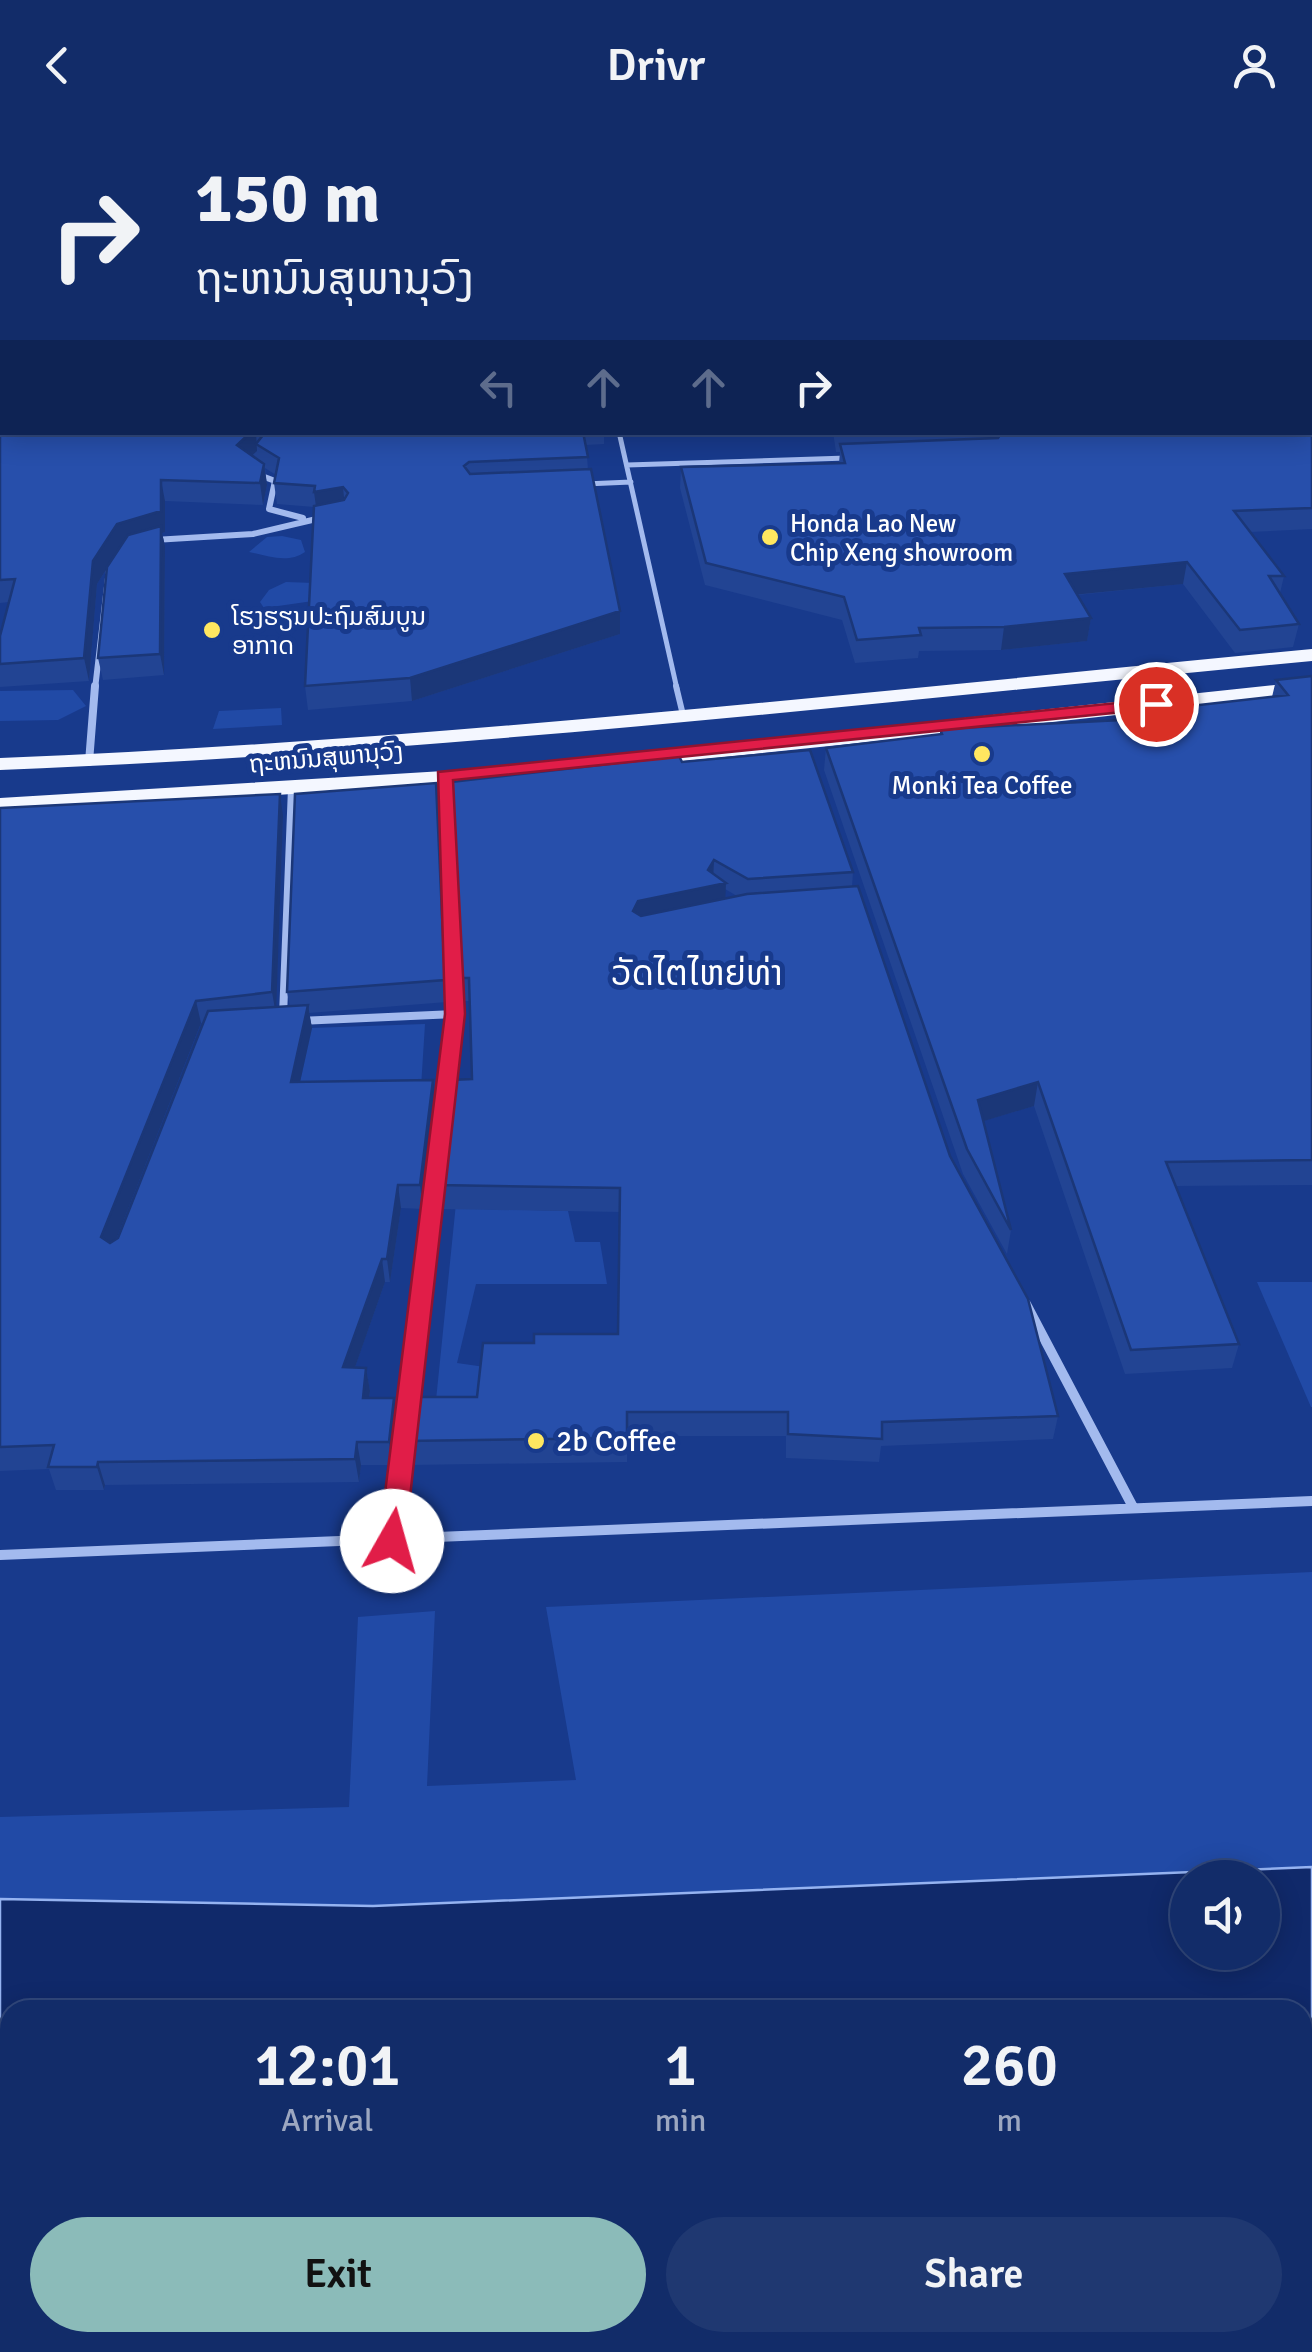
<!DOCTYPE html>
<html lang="en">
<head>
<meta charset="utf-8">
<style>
  body { margin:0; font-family:Signika,"Noto Sans Lao",sans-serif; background:#1f3871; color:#f1f3f6; height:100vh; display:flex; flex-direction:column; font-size:38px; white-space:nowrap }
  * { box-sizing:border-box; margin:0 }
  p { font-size:32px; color:#9ca7c0 }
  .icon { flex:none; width:55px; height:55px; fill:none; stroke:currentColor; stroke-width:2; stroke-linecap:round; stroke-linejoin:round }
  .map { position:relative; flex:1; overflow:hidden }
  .panel { position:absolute; left:0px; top:1870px; width:1312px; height:352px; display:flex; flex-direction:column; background:#122c69; border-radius:30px 30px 0 0; box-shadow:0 5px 25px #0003,0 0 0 2px #31487d }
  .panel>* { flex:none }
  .hud { position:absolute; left:0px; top:0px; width:1312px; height:305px; box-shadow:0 5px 25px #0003,0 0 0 2px #31487d; background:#122c69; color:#f1f3f6; overflow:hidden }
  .fabs { position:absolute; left:1170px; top:1730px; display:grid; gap:20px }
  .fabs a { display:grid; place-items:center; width:110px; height:110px; border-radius:50%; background:#122c69; box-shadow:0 5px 25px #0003,0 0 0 2px #31487d; font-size:50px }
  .pin { position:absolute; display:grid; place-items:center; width:85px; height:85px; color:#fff; margin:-42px; border:5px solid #fff; border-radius:50%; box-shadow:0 2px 10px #0007 }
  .me { position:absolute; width:110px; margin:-55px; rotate:7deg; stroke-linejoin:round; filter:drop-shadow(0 0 8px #0008) }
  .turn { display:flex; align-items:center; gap:35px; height:210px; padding:0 30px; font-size:45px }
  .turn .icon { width:130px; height:130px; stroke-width:2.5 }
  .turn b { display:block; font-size:70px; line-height:85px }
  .lanes { display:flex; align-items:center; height:95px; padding:0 30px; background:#0003; justify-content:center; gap:50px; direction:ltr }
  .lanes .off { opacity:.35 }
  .eta { display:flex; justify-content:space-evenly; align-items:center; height:170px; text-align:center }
  .eta b { font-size:60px; font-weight:600; line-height:70px }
  .button { display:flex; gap:20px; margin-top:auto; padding:20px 30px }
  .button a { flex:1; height:115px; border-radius:60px; background:#8bbbb9; color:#111; font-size:40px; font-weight:600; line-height:115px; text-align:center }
  .button a+a { background:#1f3871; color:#f1f3f6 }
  header { display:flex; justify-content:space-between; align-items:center; height:130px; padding:0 30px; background:#122c69; font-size:45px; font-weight:600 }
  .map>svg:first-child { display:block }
  .green { fill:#214aa6 }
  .water { fill:#10296a; stroke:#95b3f1; stroke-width:2.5; fill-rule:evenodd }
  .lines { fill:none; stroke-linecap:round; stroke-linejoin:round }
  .service-far1 { stroke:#a3baee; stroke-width:5 }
  .service { stroke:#a3baee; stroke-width:6 }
  .minor-far2 { stroke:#a3baee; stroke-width:6 }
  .minor-far1 { stroke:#a3baee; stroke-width:8 }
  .minor { stroke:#a3baee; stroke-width:10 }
  .trunk { fill:#f4f7ff; fill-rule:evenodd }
  .wall { fill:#224493; fill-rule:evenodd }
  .shaded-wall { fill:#1b3778 }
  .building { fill:#274fab; stroke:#1b3778; stroke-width:2.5 }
  .route { fill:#e11d48; stroke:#92132f; stroke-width:2.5 }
  .poi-dot { fill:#ffe760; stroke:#183a8c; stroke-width:4 }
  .labels { text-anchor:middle; stroke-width:10; stroke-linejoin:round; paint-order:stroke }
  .far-poi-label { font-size:25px; fill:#fff; stroke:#183a8c; text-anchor:start }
  .far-street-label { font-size:25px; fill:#fff; stroke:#183a8c }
  .poi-label { font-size:30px; fill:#fff; stroke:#183a8c; text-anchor:start }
  .quarter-label { font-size:35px; fill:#fff; stroke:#183a8c }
</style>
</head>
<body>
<header><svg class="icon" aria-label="back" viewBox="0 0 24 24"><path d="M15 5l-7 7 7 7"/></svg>Drivr<svg class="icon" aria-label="person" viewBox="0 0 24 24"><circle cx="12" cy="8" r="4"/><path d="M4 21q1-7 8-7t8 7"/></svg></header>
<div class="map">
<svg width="1312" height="2222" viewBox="0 0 1312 2222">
  <rect width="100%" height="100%" fill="#183a8c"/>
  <!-- green -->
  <path class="green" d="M282,406L301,410L305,422C288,434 268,426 249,422L267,407Z
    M286,452L314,453L313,471L264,478L260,472L269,460Z
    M73,560L86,576L58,590L0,591V561Z
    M281,578L282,595L213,599L219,581Z
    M425,894L420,973L295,975L310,898Z
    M460,1034L483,1079L568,1081L575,1112H600L607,1154H476L457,1233L485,1237L479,1290H434Z
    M1257,1152H1312V1277H1311Z
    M1312,1442V1737L373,1776L0,1769V1687L349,1677L358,1487L435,1481L427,1656L576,1650L546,1477Z"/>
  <!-- water -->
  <path class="water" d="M1312,1737V2222H0V1769L373,1776ZM1188,1748H1262V1822H1188ZM10,1880H1302V2212H10Z"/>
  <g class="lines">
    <!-- service-far1 -->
    <path class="service-far1" d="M619,302L677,559
      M627,335L847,328
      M585,354L631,352"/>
    <!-- service -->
    <path class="service" d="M676,556L683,585"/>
    <!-- minor-far2 -->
    <path class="minor-far2" d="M254,343L275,351L269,379L303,388
      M154,410L253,404L325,387
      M95,559L109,439"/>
    <!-- minor-far1 -->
    <path class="minor-far1" d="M89,632L95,556
      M444,646L455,884L444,972
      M283,886L292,658
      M299,891L455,884"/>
    <!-- minor -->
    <path class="minor" d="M1026,1174L1133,1377
      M392,1411L445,970
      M0,1425L1312,1371"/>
    <!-- trunk -->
    <path class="trunk" d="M1312,519V531C875,572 439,623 0,640V628C439,610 875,561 1312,519Z
      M1312,551V563C875,612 439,663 0,680V668L493,638Z"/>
  </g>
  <!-- wall -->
  <path class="wall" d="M0,0L2,2V50L0,49Z
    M1020,0H1312V399L1250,402L1284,446L1280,463L1299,494L1293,517L1235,523L1183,454L1077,465L1091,488L1087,511L1001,520L919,521L918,528L855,533L842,490L705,455L680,358L681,337L839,333L840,322H836L833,302H1310V2H1022Z
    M0,76L2,302H604V314L586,315L588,339L620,481V504L412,571L308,580L305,556L314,377L277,374L274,353L276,345L265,338L267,355L263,375L165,371V402L162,403L165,416L164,545L103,550L98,528L106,440L97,454L89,551L0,557V534L9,472L0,473Z
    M1312,546V1055L1176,1056L1239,1214L1232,1238L1125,1244L1034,976L983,991L1011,1100L1007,1124L963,1044L824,640L826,618L940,604V599L1154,588L1155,580L1272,567L1276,550Z
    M682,632L853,742L852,757L950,1026L1058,1286L1053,1309L881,1316L879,1332L786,1328V1306H627V1332L410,1335L407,1311L477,1267L534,1213L618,1204L620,1082L441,1079L438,1055L472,949L470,871H462L460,848ZM725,759L737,766L725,768Z
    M438,675L447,872L309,883L312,898L300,952L436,973L423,1079L401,1078L390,1152H385L355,1237L366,1238L370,1261L369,1268H394L398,1291L392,1335H361L359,1352L105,1355L104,1360H56L49,1339L0,1341V678L283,686L276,877H290L287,862ZM201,893H203L118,1108L116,1110Z"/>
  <!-- shaded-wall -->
  <path class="shaded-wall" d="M898,0H922L918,2H894Z
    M251,302H256L257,321L240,336L237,315Z
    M264,334L267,355L263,375L260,353Z
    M161,350L165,371V402L162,403L165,416L164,545L160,524L121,416L97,454L89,551L84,528L93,431L117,394Z
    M343,357L345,378L317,384L314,362Z
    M1187,432L1183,454L1062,466L1065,444Z
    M620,481V504L412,571L410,548Z
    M1091,488L1087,511L1001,520L1004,497Z
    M436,653L438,675L447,872L445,850Z
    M280,664L283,686L276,885L272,862Z
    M714,730L713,753H726L725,776L638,794L633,781L638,771L708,740Z
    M196,871L201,893L108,1130L101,1107Z
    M308,875L312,898L295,975L291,952Z
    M433,950L436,973L423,1079L420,1055Z
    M1038,952L1034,976L974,994L978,970Z
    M398,1055L401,1078L390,1152L387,1129Z
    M382,1129L385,1152L347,1260L343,1237Z
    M366,1238L370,1261L366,1291L363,1268Z
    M394,1268L398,1291L392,1335L389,1312Z
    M357,1312L361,1335L359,1352L355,1329Z
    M98,1332L105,1355L104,1360L97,1337Z"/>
  <!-- building -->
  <path class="building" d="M0,0H898L894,2H2V34L0,33Z
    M1036,0H1312V378L1234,381L1284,446H1269L1299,494L1240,500L1187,432L1065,444L1091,488L1004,497L919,498L921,505L857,510L844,467L706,433L681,337L845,333L840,314L998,308L1002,302H1310V2H1038Z
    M2,75V302H251L237,315L264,334L260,353L161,350V381L117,394L93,431L84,528L0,534V506L15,449L0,450V76Z
    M260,302H583L588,327L469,332L464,336L470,344L591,339L620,481L410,548L305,556L314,376L344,370L348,363L343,357L314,362L315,356L274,353L279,328L256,314L263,305Z
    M161,396L160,524L98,528L107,437L128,405Z
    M1312,546V1030L1166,1032L1239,1214L1131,1220L1038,952L978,970L1011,1100L967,1019L826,618L942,604L940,599L1161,588L1155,580L1288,565L1276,550Z
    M810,620L853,742L748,749L714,730L708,740L726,753L638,771L633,781L641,786L747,764L858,756L950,1026L1028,1169L1058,1286L882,1292V1309L788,1304V1282H627V1308L407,1311L412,1267H477L483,1213H534V1204H618L620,1058L438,1055L451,950L472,949L469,848H460L451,652L679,626L682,632Z
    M436,653L445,850L287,862L295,664Z
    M280,664L272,862L196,871L101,1107L110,1113L118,1108L208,881L308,875L291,952L433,950L420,1055H398L387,1129H382L343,1237L366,1238L363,1268H394L389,1312H357L355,1329L98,1332L97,1337H48L54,1315L0,1317V678Z"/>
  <!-- route -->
  <path class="route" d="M1156,569L1162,571V578L453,650L465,884L405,1411L402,1419H383L379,1411L445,884L438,642Z"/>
  <!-- markers -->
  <g class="poi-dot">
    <circle cx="770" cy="407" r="10"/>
    <circle cx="212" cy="500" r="10"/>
    <circle cx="982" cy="624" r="10"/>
    <circle cx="536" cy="1311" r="10"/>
  </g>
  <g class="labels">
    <!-- far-poi labels -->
    <g class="far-poi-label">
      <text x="790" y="402">Honda Lao New<tspan x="790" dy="29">Chip Xeng showroom</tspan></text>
      <text x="232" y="495">ໂຮງຮຽນປະຖົມສົມບູນ<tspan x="232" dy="29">ອາກາດ</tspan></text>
      <text x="982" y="664" text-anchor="middle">Monki Tea Coffee</text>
    </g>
    <!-- far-street labels -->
    <g class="far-street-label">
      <text transform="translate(326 627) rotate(-5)" y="9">ຖະຫນົນສຸພານຸວົງ</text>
    </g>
    <!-- poi labels -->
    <g class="poi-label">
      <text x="556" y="1321">2b Coffee</text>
    </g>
    <!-- quarter labels -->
    <g class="quarter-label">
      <text x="697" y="855">ວັດໄຕໄຫຍ່ທ່າ</text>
    </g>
  </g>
</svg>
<div class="fabs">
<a><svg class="icon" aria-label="sound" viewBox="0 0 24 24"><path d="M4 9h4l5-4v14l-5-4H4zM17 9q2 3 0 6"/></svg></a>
</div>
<div class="pin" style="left:1156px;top:574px;background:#d93025"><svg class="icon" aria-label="arrive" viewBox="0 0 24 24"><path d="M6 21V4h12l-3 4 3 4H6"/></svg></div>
<svg class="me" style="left:392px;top:1411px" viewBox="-20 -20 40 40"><circle r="19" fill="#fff"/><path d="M0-13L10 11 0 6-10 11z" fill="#e11d48"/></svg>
<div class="hud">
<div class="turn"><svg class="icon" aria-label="right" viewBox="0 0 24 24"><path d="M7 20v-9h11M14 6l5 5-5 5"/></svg><div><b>150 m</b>ຖະຫນົນສຸພານຸວົງ</div></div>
<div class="lanes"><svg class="icon off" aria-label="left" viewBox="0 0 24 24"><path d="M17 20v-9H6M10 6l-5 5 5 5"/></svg><svg class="icon off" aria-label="ahead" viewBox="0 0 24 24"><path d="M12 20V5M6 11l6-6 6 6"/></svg><svg class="icon off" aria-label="ahead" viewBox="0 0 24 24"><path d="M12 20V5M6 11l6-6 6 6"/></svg><svg class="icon" aria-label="right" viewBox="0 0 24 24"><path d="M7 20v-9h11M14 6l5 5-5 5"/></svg></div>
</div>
<section class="panel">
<div class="eta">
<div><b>12:01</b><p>Arrival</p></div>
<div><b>1</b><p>min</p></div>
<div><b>260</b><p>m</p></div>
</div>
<div class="button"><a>Exit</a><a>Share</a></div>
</section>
</div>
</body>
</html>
